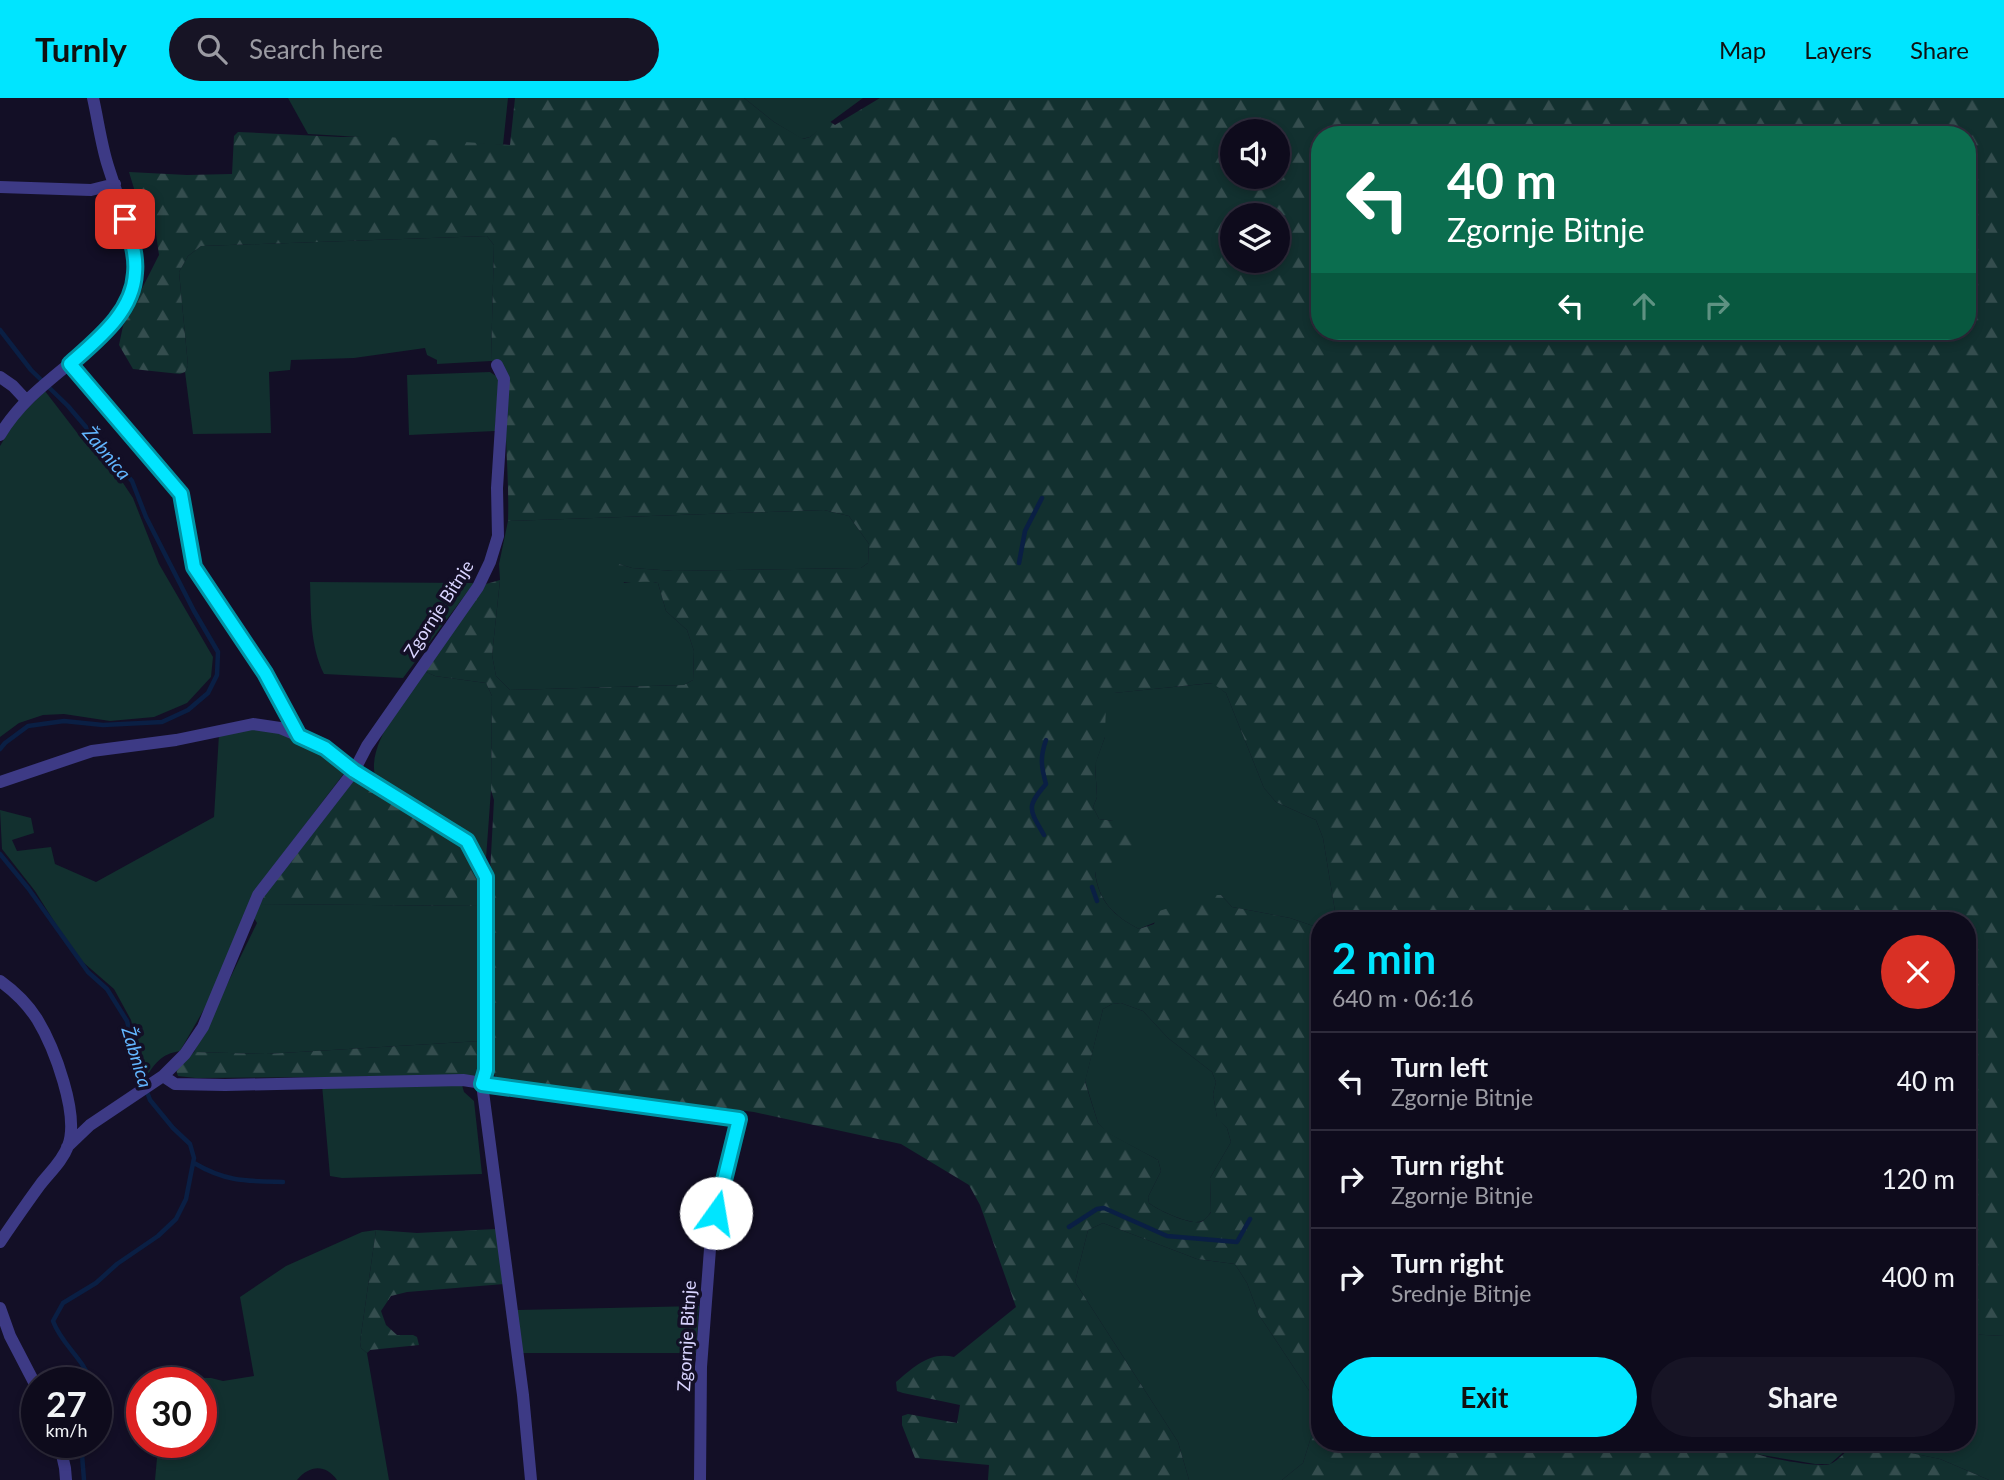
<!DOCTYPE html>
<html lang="en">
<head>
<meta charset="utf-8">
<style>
  body { margin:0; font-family:Lato,sans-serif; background:#171425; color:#f1f3f6; height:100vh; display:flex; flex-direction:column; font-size:26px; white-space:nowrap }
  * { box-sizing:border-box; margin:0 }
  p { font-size:23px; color:#9b9ba3 }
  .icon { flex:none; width:38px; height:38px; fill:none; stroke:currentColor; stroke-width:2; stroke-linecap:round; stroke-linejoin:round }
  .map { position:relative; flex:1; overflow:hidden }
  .drawer { position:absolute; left:1311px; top:814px; width:665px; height:539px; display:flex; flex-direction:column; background:#0e0b1c; border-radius:28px; box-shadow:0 4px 10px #0003,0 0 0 2px #2e2b3b }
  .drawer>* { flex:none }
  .banner { position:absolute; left:1311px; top:28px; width:665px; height:214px; border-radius:28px; box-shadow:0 4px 10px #0003,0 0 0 2px #2e2b3b; background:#0b6e4f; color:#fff; overflow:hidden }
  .tools { position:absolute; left:1220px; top:21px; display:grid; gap:14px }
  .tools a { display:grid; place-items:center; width:70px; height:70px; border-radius:50%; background:#0e0b1c; box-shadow:0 4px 10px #0003,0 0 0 2px #2e2b3b; font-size:35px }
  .speed { position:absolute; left:21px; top:1269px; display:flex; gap:14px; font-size:35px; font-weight:700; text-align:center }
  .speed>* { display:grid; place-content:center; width:91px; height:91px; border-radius:50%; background:#0e0b1c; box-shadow:0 4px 10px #0003,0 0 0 2px #2e2b3b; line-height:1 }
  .speed small { font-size:18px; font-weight:400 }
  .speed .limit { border:10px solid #d22; background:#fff; color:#111 }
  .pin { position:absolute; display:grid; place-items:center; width:60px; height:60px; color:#fff; margin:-30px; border-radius:14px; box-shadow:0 4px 10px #0006 }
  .me { position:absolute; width:77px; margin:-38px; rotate:13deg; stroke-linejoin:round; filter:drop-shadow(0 0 5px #0008) }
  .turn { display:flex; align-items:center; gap:24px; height:147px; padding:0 21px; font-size:32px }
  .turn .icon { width:91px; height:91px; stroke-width:2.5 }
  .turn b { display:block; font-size:49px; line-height:60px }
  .lanes { display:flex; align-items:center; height:66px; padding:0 21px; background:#0003; justify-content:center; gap:35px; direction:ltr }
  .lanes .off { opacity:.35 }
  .round { display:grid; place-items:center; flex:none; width:74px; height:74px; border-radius:37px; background:#171425 }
  .summary { display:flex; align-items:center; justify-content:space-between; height:119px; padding:0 21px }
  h1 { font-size:42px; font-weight:700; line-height:52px; color:#00e5ff }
  .primary-button { display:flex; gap:14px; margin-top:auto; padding:14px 21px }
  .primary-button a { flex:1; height:80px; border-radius:42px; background:#00e5ff; color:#111; font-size:28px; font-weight:700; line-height:80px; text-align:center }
  .primary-button a+a { background:#171425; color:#f1f3f6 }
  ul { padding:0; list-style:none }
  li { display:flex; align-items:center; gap:21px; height:98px; padding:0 21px; border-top:2px solid #2e2b3b }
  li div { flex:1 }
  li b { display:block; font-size:26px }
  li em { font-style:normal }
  header { display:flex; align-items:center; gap:42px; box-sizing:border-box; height:98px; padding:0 35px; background:#00e5ff; color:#111 }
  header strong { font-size:33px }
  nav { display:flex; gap:38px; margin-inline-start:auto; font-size:24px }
  .search { width:490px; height:63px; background:#171425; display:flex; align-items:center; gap:18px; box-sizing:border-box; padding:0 24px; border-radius:38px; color:#9b9ba3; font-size:26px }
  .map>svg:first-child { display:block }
  .grass { fill:#12302f }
  .forest { fill:url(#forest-firs); fill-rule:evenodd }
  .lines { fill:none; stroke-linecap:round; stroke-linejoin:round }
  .stream { stroke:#0a1f44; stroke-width:4.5 }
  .street { stroke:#3d3a85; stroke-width:12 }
  .route-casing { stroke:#0095a6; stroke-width:18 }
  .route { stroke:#00e5ff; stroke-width:12 }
  .labels { text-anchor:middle; stroke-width:7; stroke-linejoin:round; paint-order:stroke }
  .street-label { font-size:18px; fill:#d9d4ff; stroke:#130f26 }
  .water-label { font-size:19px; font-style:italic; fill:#62b6ff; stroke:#130f26 }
</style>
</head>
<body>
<header>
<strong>Turnly</strong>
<div class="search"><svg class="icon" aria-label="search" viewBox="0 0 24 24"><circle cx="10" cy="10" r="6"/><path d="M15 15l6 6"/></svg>Search here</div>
<nav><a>Map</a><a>Layers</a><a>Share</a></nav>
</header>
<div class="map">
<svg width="2004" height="1382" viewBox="0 0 2004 1382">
  <defs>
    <pattern id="forest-firs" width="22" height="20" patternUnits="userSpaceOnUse" patternTransform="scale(1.75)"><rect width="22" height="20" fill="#12302f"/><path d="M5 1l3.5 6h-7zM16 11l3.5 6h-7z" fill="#344d4e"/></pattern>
  </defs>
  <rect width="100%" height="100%" fill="#130f26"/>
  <!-- grass -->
  <path class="grass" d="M288,0H508L503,47L308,36Z
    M744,0H863L810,39L802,41L774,24Z
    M487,138L494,147L491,263L437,266V262L427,257L425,250L354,260L291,262L290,272L269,274L271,335L193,336L185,274L188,268L179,174L188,158L201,148Z
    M490,274L499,280L495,333L409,337L407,277Z
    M45,293L85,345L119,379L133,400L159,466L213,559L211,579L187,605L154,619L110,623L64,616L43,617L19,625L0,639V348L15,323Z
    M824,412L849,418L869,446L868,465L861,470L674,473L632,470L619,466L624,485L644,482L658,485L666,513L687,532L694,553L693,582L684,587L510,592L496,578L492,557L500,482L499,466L508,423Z
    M310,484L474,485L403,580L324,576C310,548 311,515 310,484Z
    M424,573L435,578L486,585L492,598L491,692L486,761H483L473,743L375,678C367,645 406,600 424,573Z
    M1213,585L1226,595L1264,690L1276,704L1316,722L1323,740L1336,819L1334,822H1320L1319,830L1290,820L1232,809L1221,797L1139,831C1114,818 1098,803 1095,773L1106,767L1113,723L1099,721L1093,709L1097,699L1095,666L1105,639V603L1113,595Z
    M255,631L273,633L324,654L345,674L254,794L207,906L180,953C161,956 155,965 145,981L131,922L114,891L76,858L35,793L2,751L0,712L31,720L34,735L12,742L17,753L51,749L55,766L96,784L214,719L219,636Z
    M260,806L483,808L481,943L266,956L194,954L257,825L254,820Z
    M1121,905L1143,913L1168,940L1212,974L1216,984L1213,996L1217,1019L1227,1030L1231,1044L1210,1080L1211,1114C1207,1119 1204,1124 1197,1124C1187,1125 1157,1112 1149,1105L1148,1099L1161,1073L1158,1062L1109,1036L1098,1025L1085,983L1103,911L1112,906Z
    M322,987H462L464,994L474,1003L482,1076L342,1080L330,1078Z
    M1103,1125L1197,1161L1235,1166L1247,1185L1259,1217L1316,1303L1318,1317L1303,1365L1282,1382H1189L1178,1344L1075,1184L1088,1132Z
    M376,1132L360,1244L361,1250L367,1255L389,1382H337C325,1366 310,1367 297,1382H155L157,1360L152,1344H201V1284H161L181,1280H211L223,1283L254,1278L240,1199L286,1168L362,1134Z
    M699,1208L696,1255H521L517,1212Z
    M1967,1236L2004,1238V1382H1989L1940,1361L1906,1354L1902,1344H1967Z
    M1730,1344H1855L1830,1366H1815L1756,1356L1739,1347Z"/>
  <!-- forest -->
  <path class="forest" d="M515,0H744L774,24L803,41L810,39L829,23L835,27L880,0H2004V1238L1967,1236V822H1334L1336,819L1323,740L1316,722L1276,704L1264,690L1226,595L1212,585L1114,595L1106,603L1105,639L1095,667L1097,699L1093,709L1099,721L1113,723L1137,738L1139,745L1120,760L1095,774C1098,803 1114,818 1139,831L1154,826L1159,813L1211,797H1221L1232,809L1290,820L1319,830L1320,1344H1691C1706,1348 1719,1341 1734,1345C1742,1347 1747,1352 1754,1355C1765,1360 1820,1370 1830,1366C1838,1363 1849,1350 1855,1344H1902L1906,1354L1940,1361L1989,1382H1282L1303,1365L1318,1317L1316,1303L1259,1217L1247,1185L1235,1166L1197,1161L1103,1125L1088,1132L1075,1184L1178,1344L1189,1382H988L989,1367L915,1360L902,1327V1318L908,1316L957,1325L960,1307L903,1295L897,1293L896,1284C914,1269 930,1253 954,1259L1016,1209L980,1107L969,1087L901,1046L754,1014L497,981L493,974L490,775L494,702L491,692L492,598L486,585L435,578L424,573L486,486L500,482L492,557L496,578L510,592L684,587L693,582L694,553L687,532L666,513L658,485C643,482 629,486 615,483L612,478V469L619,466L632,470L674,473L861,470L868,465L869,446L849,418L824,412L508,423C509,395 507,368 506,340C505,311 513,292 502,264L491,263L494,147L487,138L201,148L188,158L179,174L188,268L185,274L180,276L133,271L119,247L123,228L159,157L155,129L146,130L129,74L187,77L232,76L234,38L238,34L341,39L372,38L510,47ZM1232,33H1278V79H1232ZM1320,37H1967V233H1320ZM1232,117H1278V163H1232ZM1121,905L1143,913L1168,940L1212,974L1216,984L1213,996L1217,1020L1227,1030L1231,1044L1210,1080L1211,1114C1211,1115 1204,1122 1203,1123C1193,1129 1157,1112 1149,1105L1148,1099L1161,1073L1158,1062L1110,1036L1098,1025L1085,984L1103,911L1112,906Z
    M356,678L464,745L483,781V808L260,806L267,793Z
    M481,943L480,978L196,980L178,978L176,972L194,954L266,956Z
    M496,1131L504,1186L407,1194L391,1198L381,1213L386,1227L397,1237H413L417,1239L419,1247L370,1252L367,1255L361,1250L360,1244L376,1132L417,1135Z"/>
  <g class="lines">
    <!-- stream -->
    <path class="stream" d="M0,232L31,272L68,308L132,383L146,419L194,513L218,554L217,577L208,595L188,612L162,624L103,627L64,623L28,628L5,645L0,651
      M1019,465L1025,433L1042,400
      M1044,737C1029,711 1026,709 1046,686C1041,668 1040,659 1046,642
      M0,756L28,790L88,874L107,891L127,923L140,975L150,1002L173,1030L190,1046L194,1060L186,1101L176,1121L158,1138L117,1166L96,1185L63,1205L53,1223C61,1246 84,1261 91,1284
      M1092,789L1097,803
      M194,1065C226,1084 247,1083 283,1084
      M1069,1129L1097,1111L1104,1110L1167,1138L1237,1144L1250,1121
      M81,1344L84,1382"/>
    <!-- street -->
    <path class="street" d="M0,89L91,92L115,86
      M70,266L181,395L194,469L265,575L299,638L325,650L354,673L467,743L486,779V972L482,986L523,1297L531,1382
      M0,279L13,288L26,302
      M0,337C22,300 56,278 87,251C160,187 133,147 108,68C101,46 98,22 93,0
      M0,684L92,653L176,642L253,626L280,630L299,638
      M0,883C14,893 28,907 37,921C54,949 80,1017 68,1048C62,1064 49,1075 40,1087C26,1106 13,1125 0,1144
      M163,978L175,986L225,987L463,982L630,1008L739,1021L711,1138L701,1269L700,1382
      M67,1049L90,1027L163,978L185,956L203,929L258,797L354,673L367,648L478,489L490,464L498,438L497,390L504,281L497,267
      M0,1210L10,1238L37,1290
      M59,1344L65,1370L66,1382"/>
  </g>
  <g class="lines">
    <defs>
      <path id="route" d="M125,121C130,138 137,157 135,175C133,214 98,241 70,266L181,396L194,469L265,575L299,638L325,650L354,673L467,743L486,779V972L482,986L739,1021L716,1115"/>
    </defs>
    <!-- route casing -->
    <use href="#route" class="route-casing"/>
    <!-- route -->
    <use href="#route" class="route"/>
  </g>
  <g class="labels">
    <!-- street labels -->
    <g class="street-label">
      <text transform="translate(439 511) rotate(-57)" y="6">Zgornje Bitnje</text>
      <text transform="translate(687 1238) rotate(-87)" y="6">Zgornje Bitnje</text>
    </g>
    <!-- water labels -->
    <g class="water-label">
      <text transform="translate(107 355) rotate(50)" y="7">Žabnica</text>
      <text transform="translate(137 959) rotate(73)" y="7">Žabnica</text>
    </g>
  </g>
</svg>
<div class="tools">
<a><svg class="icon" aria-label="sound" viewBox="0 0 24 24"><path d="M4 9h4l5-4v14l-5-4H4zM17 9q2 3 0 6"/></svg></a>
<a><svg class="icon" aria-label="layers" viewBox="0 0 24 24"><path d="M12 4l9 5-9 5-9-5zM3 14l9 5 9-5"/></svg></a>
</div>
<div class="speed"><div>27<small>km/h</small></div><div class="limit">30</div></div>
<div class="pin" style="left:125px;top:121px;background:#d93025"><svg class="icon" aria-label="arrive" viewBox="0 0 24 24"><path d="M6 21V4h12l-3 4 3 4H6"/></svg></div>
<svg class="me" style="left:716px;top:1115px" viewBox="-20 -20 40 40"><circle r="19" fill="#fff"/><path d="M0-13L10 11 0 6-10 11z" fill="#00e5ff"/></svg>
<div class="banner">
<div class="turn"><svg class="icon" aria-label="left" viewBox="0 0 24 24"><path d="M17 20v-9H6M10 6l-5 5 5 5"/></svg><div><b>40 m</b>Zgornje Bitnje</div></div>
<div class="lanes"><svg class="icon" aria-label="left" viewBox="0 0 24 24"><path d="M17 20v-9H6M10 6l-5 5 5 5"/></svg><svg class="icon off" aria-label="ahead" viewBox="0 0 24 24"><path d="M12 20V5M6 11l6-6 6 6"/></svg><svg class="icon off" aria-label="right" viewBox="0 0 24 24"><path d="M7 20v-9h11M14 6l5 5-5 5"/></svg></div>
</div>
<section class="drawer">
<div class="summary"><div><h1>2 min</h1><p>640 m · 06:16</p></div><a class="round" style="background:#d93025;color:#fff"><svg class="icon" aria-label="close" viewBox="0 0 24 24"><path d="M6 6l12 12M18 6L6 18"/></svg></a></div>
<ul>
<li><svg class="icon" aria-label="left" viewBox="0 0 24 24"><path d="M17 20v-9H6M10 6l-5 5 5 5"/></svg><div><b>Turn left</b><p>Zgornje Bitnje</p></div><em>40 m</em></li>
<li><svg class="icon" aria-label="right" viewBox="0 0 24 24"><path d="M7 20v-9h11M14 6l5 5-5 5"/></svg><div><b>Turn right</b><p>Zgornje Bitnje</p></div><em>120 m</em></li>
<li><svg class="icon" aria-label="right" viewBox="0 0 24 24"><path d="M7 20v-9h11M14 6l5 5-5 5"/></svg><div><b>Turn right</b><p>Srednje Bitnje</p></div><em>400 m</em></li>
</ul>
<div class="primary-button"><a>Exit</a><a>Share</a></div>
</section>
</div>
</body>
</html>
